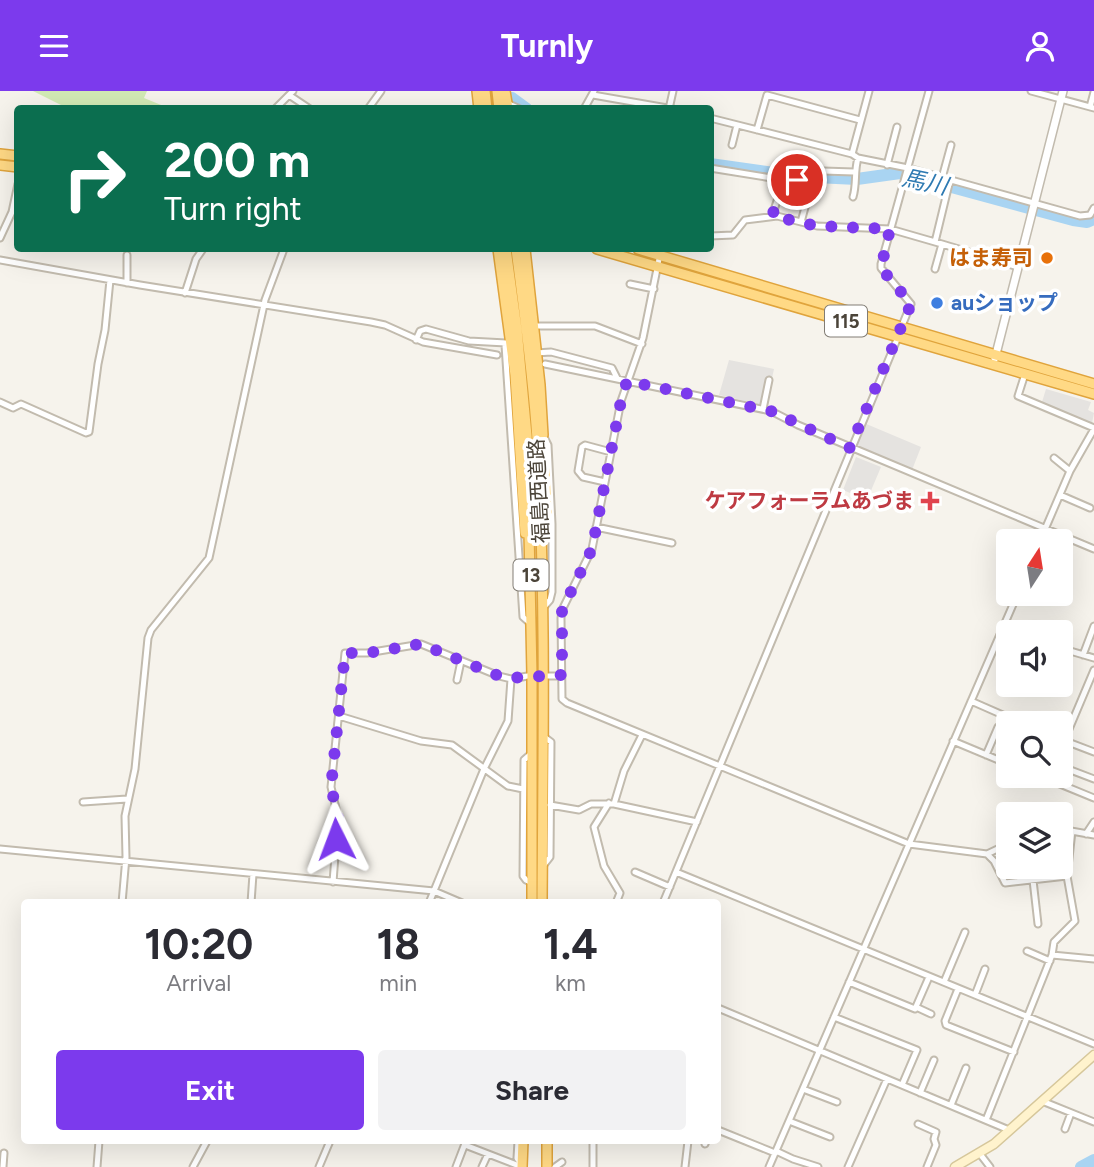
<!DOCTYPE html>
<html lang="en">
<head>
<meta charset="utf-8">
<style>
  body { margin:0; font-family:Figtree,"Noto Sans JP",sans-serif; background:#f2f2f3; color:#2b2b33; height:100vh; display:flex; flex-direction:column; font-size:26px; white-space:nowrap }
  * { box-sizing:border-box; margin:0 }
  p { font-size:23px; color:#7c7c81 }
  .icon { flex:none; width:38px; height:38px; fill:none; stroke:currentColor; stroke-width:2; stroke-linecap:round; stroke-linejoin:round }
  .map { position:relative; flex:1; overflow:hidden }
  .side { position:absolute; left:21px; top:808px; width:700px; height:245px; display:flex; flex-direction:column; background:#fff; border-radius:7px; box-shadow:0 7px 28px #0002 }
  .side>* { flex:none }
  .top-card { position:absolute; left:14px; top:14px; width:700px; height:147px; border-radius:7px; box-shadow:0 7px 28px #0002; background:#0b6e4f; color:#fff; overflow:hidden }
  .needle { width:46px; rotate:12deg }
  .buttons { position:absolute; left:996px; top:438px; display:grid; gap:14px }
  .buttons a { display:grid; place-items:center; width:77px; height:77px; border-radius:7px; background:#fff; box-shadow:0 7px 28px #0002; font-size:35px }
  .pin { position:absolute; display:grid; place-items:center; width:60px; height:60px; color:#fff; margin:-30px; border:4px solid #fff; border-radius:50%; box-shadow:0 2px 7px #0007 }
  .me { position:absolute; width:77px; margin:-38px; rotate:357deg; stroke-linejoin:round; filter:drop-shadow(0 0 5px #0008) }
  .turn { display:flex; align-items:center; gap:24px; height:147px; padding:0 35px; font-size:32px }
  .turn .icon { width:91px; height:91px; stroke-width:2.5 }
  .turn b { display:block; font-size:49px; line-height:60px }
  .eta { display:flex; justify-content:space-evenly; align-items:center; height:119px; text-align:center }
  .eta b { font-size:42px; font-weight:700; line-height:49px }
  .cta { display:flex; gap:14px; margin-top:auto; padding:14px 35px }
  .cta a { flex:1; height:80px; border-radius:7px; background:#7c3aed; color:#fff; font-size:28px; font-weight:700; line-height:80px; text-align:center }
  .cta a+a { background:#f2f2f3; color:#2b2b33 }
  header { display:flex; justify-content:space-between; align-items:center; height:91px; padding:0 35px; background:#7c3aed; color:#fff; font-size:32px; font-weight:700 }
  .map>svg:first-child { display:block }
  .green { fill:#d2eab5 }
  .parking { fill:#e5e3e0 }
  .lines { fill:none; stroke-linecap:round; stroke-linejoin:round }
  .river { stroke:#a9d4f2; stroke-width:12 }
  .minor-casing { stroke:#c2bbae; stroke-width:9 }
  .tertiary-casing { stroke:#c2bbae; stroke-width:10 }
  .secondary-casing { stroke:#d6c79b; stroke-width:11 }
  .trunk-casing { stroke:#e0a43c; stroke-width:12 }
  .minor { stroke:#fff; stroke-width:5 }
  .tertiary { stroke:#fff; stroke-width:7 }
  .secondary { stroke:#fff3cd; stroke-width:8 }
  .trunk { stroke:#ffd985; stroke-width:9 }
  .route { stroke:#7c3aed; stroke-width:12; stroke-dasharray:0 21.6 }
  .food-dot { fill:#e8710a; stroke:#fff; stroke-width:2.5 }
  .shop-dot { fill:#3f7fe0; stroke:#fff; stroke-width:2.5 }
  .health-dot { fill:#e0444e; stroke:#fff; stroke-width:2.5 }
  .labels { text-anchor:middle; stroke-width:7; stroke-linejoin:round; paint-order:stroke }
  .shield { fill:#fff; stroke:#817c74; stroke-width:2 }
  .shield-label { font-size:19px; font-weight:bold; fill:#4b4439 }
  .food-label { font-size:21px; font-weight:bold; fill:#c56008; stroke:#fff; text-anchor:end }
  .shop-label { font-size:21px; font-weight:bold; fill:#366cbe; stroke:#fff; text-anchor:start }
  .street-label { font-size:21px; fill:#4b4439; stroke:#fff }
  .health-label { font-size:21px; font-weight:bold; fill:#be3a42; stroke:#fff; text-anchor:end }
  .water-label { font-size:23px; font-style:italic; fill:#2e7ab2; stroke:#fff }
</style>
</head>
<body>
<header><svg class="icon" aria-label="menu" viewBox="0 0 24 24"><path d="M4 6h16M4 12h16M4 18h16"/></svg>Turnly<svg class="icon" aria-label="person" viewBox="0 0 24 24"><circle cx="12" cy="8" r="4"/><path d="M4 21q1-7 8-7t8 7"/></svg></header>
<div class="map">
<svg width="1094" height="1076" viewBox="0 0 1094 1076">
  <rect width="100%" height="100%" fill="#f6f3ec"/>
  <!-- green -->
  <path class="green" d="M33,0H147L144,7L166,16L67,17Z"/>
  <!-- parking -->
  <path class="parking" d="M729,269L774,278L766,315L719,304Z
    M1046,298L1091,311L1088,319L1094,322L1092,332L1042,311Z
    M864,332L921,356L912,379L854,354Z
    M856,366L881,376L867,409L843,399Z"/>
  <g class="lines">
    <!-- river -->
    <path class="river" d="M512,7L527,18
      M710,73L795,85L857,88L900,82L1073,129L1087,131L1094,128
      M1081,1076L1094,1069"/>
    <defs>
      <path id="minor" d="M293,0L289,4L310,18
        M1031,0L1094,17
        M593,4L673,18
        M507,12L520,18
        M1090,16L1094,1
        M275,18L289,4
        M368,18L381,0
        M584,18L594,0
        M669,18L673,0
        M710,27L852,63L869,0
        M757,39L767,4L860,29
        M732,54L737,34
        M852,63L858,67L908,77L1080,125L1090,124L1094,117
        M887,74L897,36
        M710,77L784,89L772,125
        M785,87L809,89
        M942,87L951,54
        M784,89L792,79L854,81
        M853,106C857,93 854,80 858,67
        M801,131L807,109
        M710,145L733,144L745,129L777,125L817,135L890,138L942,153L935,178
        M0,147L12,121L18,93
        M935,151L950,89
        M942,153L1018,176
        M661,158L643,247L621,310L592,458L562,519L561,527L562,608L567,612L909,753L987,763L1008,753
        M127,164V192
        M0,169L140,194L371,231L385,234L423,251L497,264
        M630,193L654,198
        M185,202L196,168L203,158
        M534,235H595L642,253
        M901,237L911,213L881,177V173L929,0
        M416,249L420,240L426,238L469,250L506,252
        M505,254L523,526L532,534
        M536,262L551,261L612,277L617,287
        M545,273L771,320L798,334L1094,458
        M1025,283L1018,305L1094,337
        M0,311L13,317L21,313L86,342L89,341L98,273L105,239L110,189
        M763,318L769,289
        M543,344L548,354L552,433V501L550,509L543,517
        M1054,367L1070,380
        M605,391L583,386L578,380L582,356L585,354L611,361
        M1060,404L1090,417
        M596,436L672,452
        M1040,450L1070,380L1094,338
        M1060,557L1094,567
        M1083,564L1094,535
        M543,585H562
        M457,589L461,570
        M971,610L1021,632
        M339,625L421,650L452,654L508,695L523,698
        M1060,648L1094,661
        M953,650L1008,673
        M1064,650L1094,579
        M532,662L524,669L523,785L526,789L532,792
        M986,664L998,636
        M1060,675L1094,688
        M1038,684L1094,707
        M83,711L127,708
        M609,712L594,736L604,775L620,802L616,812
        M614,713L624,680L642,644
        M550,714L579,719L591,713H614L697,731
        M1060,738L1094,744
        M1086,743L1094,731
        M0,758L434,800L462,812
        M987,763L994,770L1005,792L1067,785
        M543,775L550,766L551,651L543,645
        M635,781L670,796
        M676,781L1094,953
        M1033,789L1038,833
        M333,791L338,726L331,696L345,562H367L421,553L499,585L511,588
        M122,812L126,766L125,725L135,678L148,547L151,539L209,467L265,209L284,158
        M251,812L253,783
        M429,812L484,678L508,630L511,588L533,584
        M663,812L898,246
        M1027,860L1050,870
        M1052,864L1054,851L1075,830L1067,785L1072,740
        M849,891L915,918L929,886
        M944,891L965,841
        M958,898L945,930L946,934L1014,961
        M975,904L985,878
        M916,916L931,923
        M718,917L1009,1039
        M834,926L917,959L902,994
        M803,998L837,1011
        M920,1002L934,969
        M1042,1010L1094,1031
        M951,1014L966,977
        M986,1029L1052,864L1094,868
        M789,1030L830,1046
        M918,1033L936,1041L934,1048L936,1054L927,1076
        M1065,1038L1071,1022
        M718,1039L775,1062
        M518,1050L517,1067L521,1073
        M593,1050V1076
        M705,1053L706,1050
        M465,1054L522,1076
        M776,1060L793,1068L818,1076
        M980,1063L990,1076
        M3,1076L4,1062
        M97,1076L99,1050
        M193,1076L207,1050
        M319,1076L330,1050
        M456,1076L466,1050
        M482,1076L488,1063
        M555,1076L562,1071
        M685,1076L688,1050
        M769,1076L1018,502
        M848,1076L887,988"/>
      <path id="tertiary" d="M995,267L1063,0"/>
      <path id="secondary" d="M955,1076L994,1053L1094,964"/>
      <path id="trunk" d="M477,0L479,18
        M485,0L487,18
        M497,0L499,18
        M505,0L508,18
        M0,63L18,65
        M0,74L18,76
        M498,158L515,284L525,442
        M506,158L517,238L527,345L532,584V812
        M516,158C524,221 533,285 537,348C546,503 543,658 542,812
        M525,158L540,294L543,344
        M597,158L1094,303
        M638,158L1094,293
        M543,434L547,421L545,379
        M522,1076L523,1050
        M547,1076V1050"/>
    </defs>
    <!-- minor casing -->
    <use href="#minor" class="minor-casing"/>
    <!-- tertiary casing -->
    <use href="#tertiary" class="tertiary-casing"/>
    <!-- secondary casing -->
    <use href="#secondary" class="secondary-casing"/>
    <!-- trunk casing -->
    <use href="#trunk" class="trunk-casing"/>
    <!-- minor -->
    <use href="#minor" class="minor"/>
    <!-- tertiary -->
    <use href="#tertiary" class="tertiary"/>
    <!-- secondary -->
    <use href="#secondary" class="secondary"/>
    <!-- trunk -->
    <use href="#trunk" class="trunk"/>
  </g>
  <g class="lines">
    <!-- route -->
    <path class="route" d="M336,748L338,726L331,696L345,562H367L421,553L499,585C515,589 543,584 562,584V519L592,458L621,310L627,290L771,320L850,357L911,213L881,177L890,138L817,135L772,125L785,87L797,89"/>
  </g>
  <!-- markers -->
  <circle class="food-dot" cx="1047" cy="167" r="7"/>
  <circle class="shop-dot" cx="937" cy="212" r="7"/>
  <path class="health-dot" d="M926.5 399.5h7v7h7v7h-7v7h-7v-7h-7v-7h7z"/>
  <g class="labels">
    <!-- shield labels -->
    <g class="shield">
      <rect x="825" y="214.5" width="42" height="31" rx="5"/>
      <rect x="513.5" y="468.5" width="35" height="31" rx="5"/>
    </g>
    <g class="shield-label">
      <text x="846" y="237">115</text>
      <text x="531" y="491">13</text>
    </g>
    <!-- food labels -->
    <g class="food-label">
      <text x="1033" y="174">はま寿司</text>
    </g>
    <!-- shop labels -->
    <g class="shop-label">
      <text x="951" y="219">auショップ</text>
    </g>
    <!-- street labels -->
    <g class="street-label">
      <text transform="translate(539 400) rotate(-93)" y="7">福島西道路</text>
    </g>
    <!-- health labels -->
    <g class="health-label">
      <text x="914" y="417">ケアフォーラムあづま</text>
    </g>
    <!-- water labels -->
    <g class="water-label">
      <text transform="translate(925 91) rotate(12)" y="8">馬川</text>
    </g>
  </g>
</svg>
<div class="buttons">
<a><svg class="needle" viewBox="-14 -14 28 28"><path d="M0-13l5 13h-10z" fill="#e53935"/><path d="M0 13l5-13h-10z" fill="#7c7c81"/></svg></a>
<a><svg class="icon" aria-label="sound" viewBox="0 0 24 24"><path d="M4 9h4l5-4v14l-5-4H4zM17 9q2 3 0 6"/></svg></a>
<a><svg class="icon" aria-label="search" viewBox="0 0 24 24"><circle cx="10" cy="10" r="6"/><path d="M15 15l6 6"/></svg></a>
<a><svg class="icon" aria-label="layers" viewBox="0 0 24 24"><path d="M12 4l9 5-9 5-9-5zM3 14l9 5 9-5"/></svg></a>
</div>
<div class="pin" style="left:797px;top:89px;background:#d93025"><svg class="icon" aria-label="arrive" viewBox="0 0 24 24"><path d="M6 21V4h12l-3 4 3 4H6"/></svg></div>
<svg class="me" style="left:336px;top:748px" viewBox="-20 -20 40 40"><path d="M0-17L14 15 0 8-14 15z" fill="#7c3aed" stroke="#fff" stroke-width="4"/></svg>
<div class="top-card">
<div class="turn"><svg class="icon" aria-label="right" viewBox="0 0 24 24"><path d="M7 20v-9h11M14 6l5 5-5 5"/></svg><div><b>200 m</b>Turn right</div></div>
</div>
<section class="side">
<div class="eta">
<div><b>10:20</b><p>Arrival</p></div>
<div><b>18</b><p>min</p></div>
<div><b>1.4</b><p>km</p></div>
</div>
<div class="cta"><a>Exit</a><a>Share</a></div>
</section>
</div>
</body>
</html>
